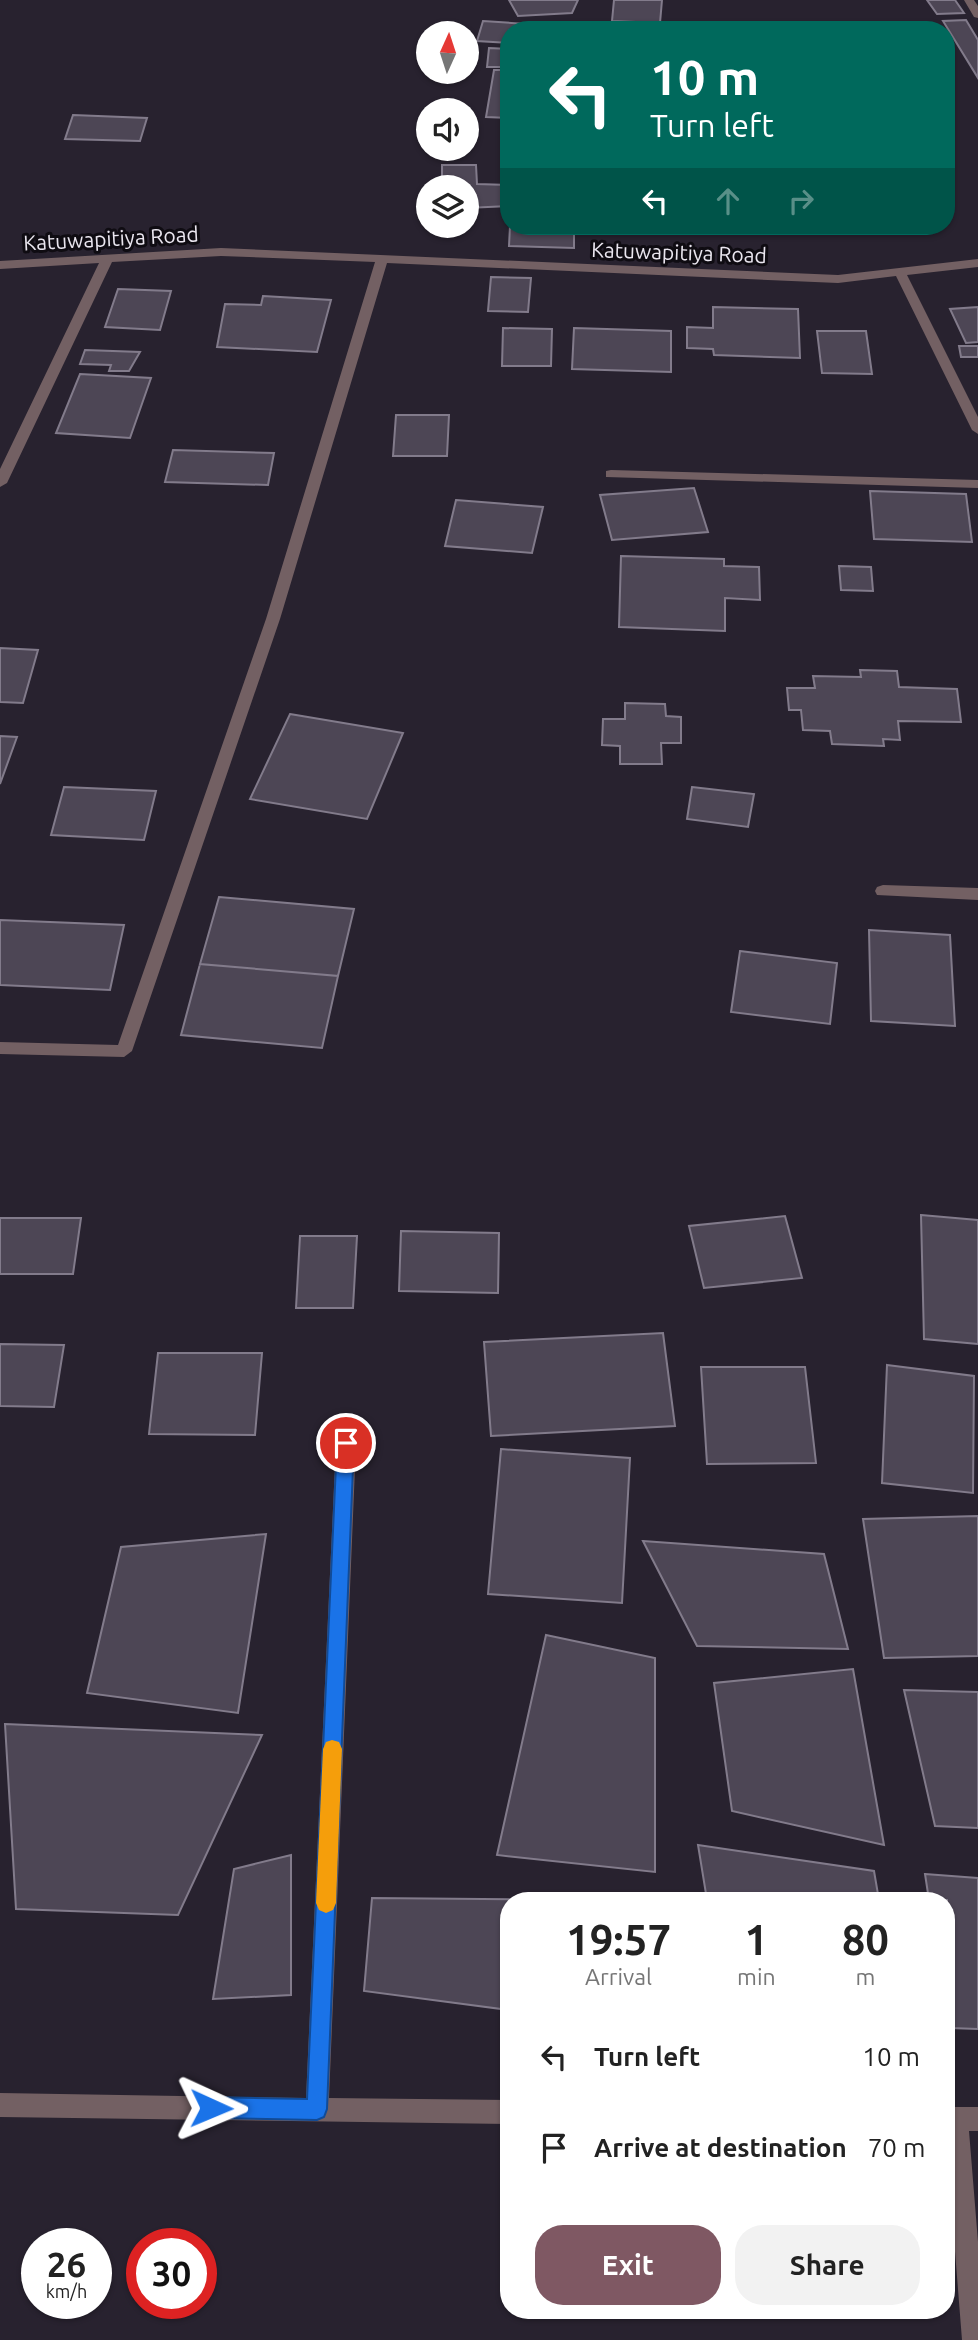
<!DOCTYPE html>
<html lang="en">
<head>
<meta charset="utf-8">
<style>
  body { margin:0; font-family:Ubuntu,sans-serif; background:#f2f2f2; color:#222; height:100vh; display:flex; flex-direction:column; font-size:26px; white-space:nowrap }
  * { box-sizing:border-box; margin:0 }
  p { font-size:23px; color:#767676 }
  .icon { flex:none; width:38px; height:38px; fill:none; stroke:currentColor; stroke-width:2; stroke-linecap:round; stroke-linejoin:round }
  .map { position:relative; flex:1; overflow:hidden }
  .panel { position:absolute; left:500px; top:1892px; width:455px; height:427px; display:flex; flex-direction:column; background:#fff; border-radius:28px; box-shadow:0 2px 5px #0004 }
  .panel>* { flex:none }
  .hud { position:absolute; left:500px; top:21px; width:455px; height:214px; border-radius:28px; box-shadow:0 2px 5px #0004; background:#00695c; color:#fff; overflow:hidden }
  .needle { width:46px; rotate:3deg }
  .buttons { position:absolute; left:416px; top:21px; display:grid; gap:14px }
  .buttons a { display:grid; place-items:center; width:63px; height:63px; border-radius:50%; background:#fff; box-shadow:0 2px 5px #0004; font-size:35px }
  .speed { position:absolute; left:21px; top:2228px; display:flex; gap:14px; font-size:35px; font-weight:700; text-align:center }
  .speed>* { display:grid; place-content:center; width:91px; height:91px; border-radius:50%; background:#fff; box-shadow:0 2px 5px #0004; line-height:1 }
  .speed small { font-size:18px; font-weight:400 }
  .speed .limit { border:10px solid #d22; background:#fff; color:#111 }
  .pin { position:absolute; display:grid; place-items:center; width:60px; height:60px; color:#fff; margin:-30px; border:4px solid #fff; border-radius:50%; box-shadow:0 2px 7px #0007 }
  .me { position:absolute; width:77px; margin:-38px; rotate:91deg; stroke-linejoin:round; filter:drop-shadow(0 0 5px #0008) }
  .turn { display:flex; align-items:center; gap:24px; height:147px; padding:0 35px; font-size:32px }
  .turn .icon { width:91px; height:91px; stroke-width:2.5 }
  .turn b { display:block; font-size:49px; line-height:60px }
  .lanes { display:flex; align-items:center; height:66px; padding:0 35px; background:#0003; justify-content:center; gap:35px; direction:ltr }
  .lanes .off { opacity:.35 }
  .eta { display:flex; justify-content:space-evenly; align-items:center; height:119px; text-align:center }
  .eta b { font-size:42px; font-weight:600; line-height:49px }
  .button { display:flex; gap:14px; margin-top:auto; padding:14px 35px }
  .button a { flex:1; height:80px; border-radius:28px; background:#7f5863; color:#fff; font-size:28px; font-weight:600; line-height:80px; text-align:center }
  .button a+a { background:#f2f2f2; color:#222 }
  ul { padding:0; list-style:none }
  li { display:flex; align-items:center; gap:21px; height:91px; padding:0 35px }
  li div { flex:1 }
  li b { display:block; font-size:26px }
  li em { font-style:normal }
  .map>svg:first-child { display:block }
  .building { fill:#4d4655; stroke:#827b8b; stroke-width:2 }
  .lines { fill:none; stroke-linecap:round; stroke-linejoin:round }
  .minor { fill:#736063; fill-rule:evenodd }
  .route { fill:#1a73e8; stroke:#114b97; stroke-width:2 }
  .slow { fill:#f59e0b }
  .labels { text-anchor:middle; stroke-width:6; stroke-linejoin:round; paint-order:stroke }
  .far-street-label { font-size:21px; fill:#eae6ef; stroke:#0f0c12 }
</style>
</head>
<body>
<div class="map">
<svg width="978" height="2340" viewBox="0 0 978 2340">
  <rect width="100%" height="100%" fill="#28222f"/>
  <!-- building -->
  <path class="building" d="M509,0H578L572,13L518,16Z
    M614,0H662L660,23L612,21Z
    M927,0H955L964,13L937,14Z
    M966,20L978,40V78L943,21Z
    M483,21L584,28L509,30V43L477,41Z
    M489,48L509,49V67H487Z
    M494,70H509V118L486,117Z
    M73,115L147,118L140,141L65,139Z
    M442,165H476L477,184L509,185V206L467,208V187H442Z
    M510,226H574V248L509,246Z
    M491,277L531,278L528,312L488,311Z
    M118,289L171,291L160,330L105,327Z
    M263,296L331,300L317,352L217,347L225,304L261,305Z
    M713,307L798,309L800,358L714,355L713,349L687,348V327L713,328Z
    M978,307V342L966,343L950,309Z
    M503,328L552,329L551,366H502Z
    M574,328L671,331V372L572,369Z
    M817,331H866L872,374L822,373Z
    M959,346H978V357H961Z
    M85,350L140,352L129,371H109L111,365L80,364Z
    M80,374L151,378L130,438L56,433Z
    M396,415H449L447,456H393Z
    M173,450L274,453L268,485L165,482Z
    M694,488L708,532L612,540L600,495Z
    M870,491L966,494L972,542L874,539Z
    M456,500L543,507L532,553L445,546Z
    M621,556L724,559V566L759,567L760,600L725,598V631L619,627Z
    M839,566L871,567L873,591L841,590Z
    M0,648L38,650L23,703L0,702Z
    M860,670L897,671L899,687L957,689L961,722L898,721L900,740L883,739L884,746L832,744L830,731L803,730L801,710H789L787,688H815L813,676L861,677Z
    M625,703L665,704L666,716L681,717V743H661L662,764H620V746L602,745L603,719H625Z
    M290,714L403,733L367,819L250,799Z
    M0,736L17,737L0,784Z
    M64,787L156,791L144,840L51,835Z
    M692,787L754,794L748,827L687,819Z
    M219,897L354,909L338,976L200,964Z
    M0,920L124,925L110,990L0,985Z
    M869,930L950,935L955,1026L871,1021Z
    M740,951L837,963L830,1024L731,1012Z
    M200,964L338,976L322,1048L181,1035Z
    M921,1215L978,1220V1344L924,1339Z
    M785,1216L802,1278L704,1288L689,1226Z
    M0,1218H81L73,1274H0Z
    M401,1231L499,1233L498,1293L399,1291Z
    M300,1236H357L353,1308H296Z
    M663,1333L675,1426L491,1436L484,1342Z
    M0,1344L64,1345L54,1407L0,1406Z
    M158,1353H262L255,1435L149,1434Z
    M887,1365L974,1376L973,1493L882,1483Z
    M701,1367H805L816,1463L707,1464Z
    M501,1449L630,1458L622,1603L488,1594Z
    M978,1516V1656L884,1658L863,1519Z
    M266,1534L238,1713L87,1693L121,1547Z
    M643,1541L824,1554L848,1649L697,1646Z
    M546,1635L655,1658V1872L497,1855Z
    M853,1669L884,1845L732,1811L714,1683Z
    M904,1690L978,1692V1828L935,1826Z
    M5,1724L262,1735L178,1915L16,1909Z
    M698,1845L874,1871L879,1900H707Z
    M291,1855V1995L213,1999L234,1869Z
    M925,1874L978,1878V2029L950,2028L947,2008V1900H929Z
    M372,1898L603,1900H509V2010L364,1991Z"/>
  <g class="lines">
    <!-- minor -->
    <path class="minor" d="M964,0H974L978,6V18L974,17Z
      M221,248L838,275L978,259V267L907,275L978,417V434L972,430L896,276L838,283L387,263L280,619L132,1051L124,1057L0,1054V1042L118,1045L266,619L375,262L221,256L112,262L7,483L0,487V469L99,263L0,269V261Z
      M611,470L978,480V488L606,477V471Z
      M883,885L978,888V900L877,895L875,891L877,887Z
      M346,1435L353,1437L356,1443L329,2098L509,2100V2124L0,2117V2093L306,2098L336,1443L339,1437Z
      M947,2107H978V2131H969L978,2242V2340H962L947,2150Z"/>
  </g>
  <!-- route -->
  <path class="route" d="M346,1436L354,1443L327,2109L324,2117L317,2120L211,2118L204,2115L201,2108L204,2100L211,2097L307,2099L337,1443Z"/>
  <!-- slow -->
  <path class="slow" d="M332,1740L339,1742L342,1749L336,1903L333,1910L326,1913L319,1910L316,1903L323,1749L326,1742Z"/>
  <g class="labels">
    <!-- far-street labels -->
    <g class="far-street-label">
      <text transform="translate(111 239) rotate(-3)" y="7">Katuwapitiya Road</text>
      <text transform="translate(679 253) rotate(2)" y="7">Katuwapitiya Road</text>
    </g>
  </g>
</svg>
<div class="buttons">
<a><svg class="needle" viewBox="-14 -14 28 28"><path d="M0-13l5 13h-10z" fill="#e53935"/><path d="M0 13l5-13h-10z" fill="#767676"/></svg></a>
<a><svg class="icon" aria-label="sound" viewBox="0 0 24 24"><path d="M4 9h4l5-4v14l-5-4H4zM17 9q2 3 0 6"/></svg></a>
<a><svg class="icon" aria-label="layers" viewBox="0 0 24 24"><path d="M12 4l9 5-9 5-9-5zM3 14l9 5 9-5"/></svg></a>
</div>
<div class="speed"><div>26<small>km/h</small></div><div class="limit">30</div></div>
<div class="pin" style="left:346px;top:1443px;background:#d93025"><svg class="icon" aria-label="arrive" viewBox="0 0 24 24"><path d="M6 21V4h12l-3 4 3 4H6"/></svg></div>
<svg class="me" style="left:211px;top:2108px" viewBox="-20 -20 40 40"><path d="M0-17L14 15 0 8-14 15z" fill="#1a73e8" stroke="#fff" stroke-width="4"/></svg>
<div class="hud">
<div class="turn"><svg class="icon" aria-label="left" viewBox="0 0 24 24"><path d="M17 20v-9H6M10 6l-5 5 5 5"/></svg><div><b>10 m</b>Turn left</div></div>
<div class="lanes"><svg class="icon" aria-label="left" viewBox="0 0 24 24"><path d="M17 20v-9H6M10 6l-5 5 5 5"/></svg><svg class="icon off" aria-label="ahead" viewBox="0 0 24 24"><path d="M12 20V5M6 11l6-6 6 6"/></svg><svg class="icon off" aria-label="right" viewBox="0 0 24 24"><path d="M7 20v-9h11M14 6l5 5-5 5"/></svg></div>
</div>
<section class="panel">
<div class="eta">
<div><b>19:57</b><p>Arrival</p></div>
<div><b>1</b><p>min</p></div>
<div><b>80</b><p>m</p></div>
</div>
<ul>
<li><svg class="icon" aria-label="left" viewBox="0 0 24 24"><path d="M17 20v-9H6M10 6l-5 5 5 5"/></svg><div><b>Turn left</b></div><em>10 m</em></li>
<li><svg class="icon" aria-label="arrive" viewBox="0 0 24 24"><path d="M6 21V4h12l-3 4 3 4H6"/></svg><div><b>Arrive at destination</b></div><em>70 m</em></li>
</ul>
<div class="button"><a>Exit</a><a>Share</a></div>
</section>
</div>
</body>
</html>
